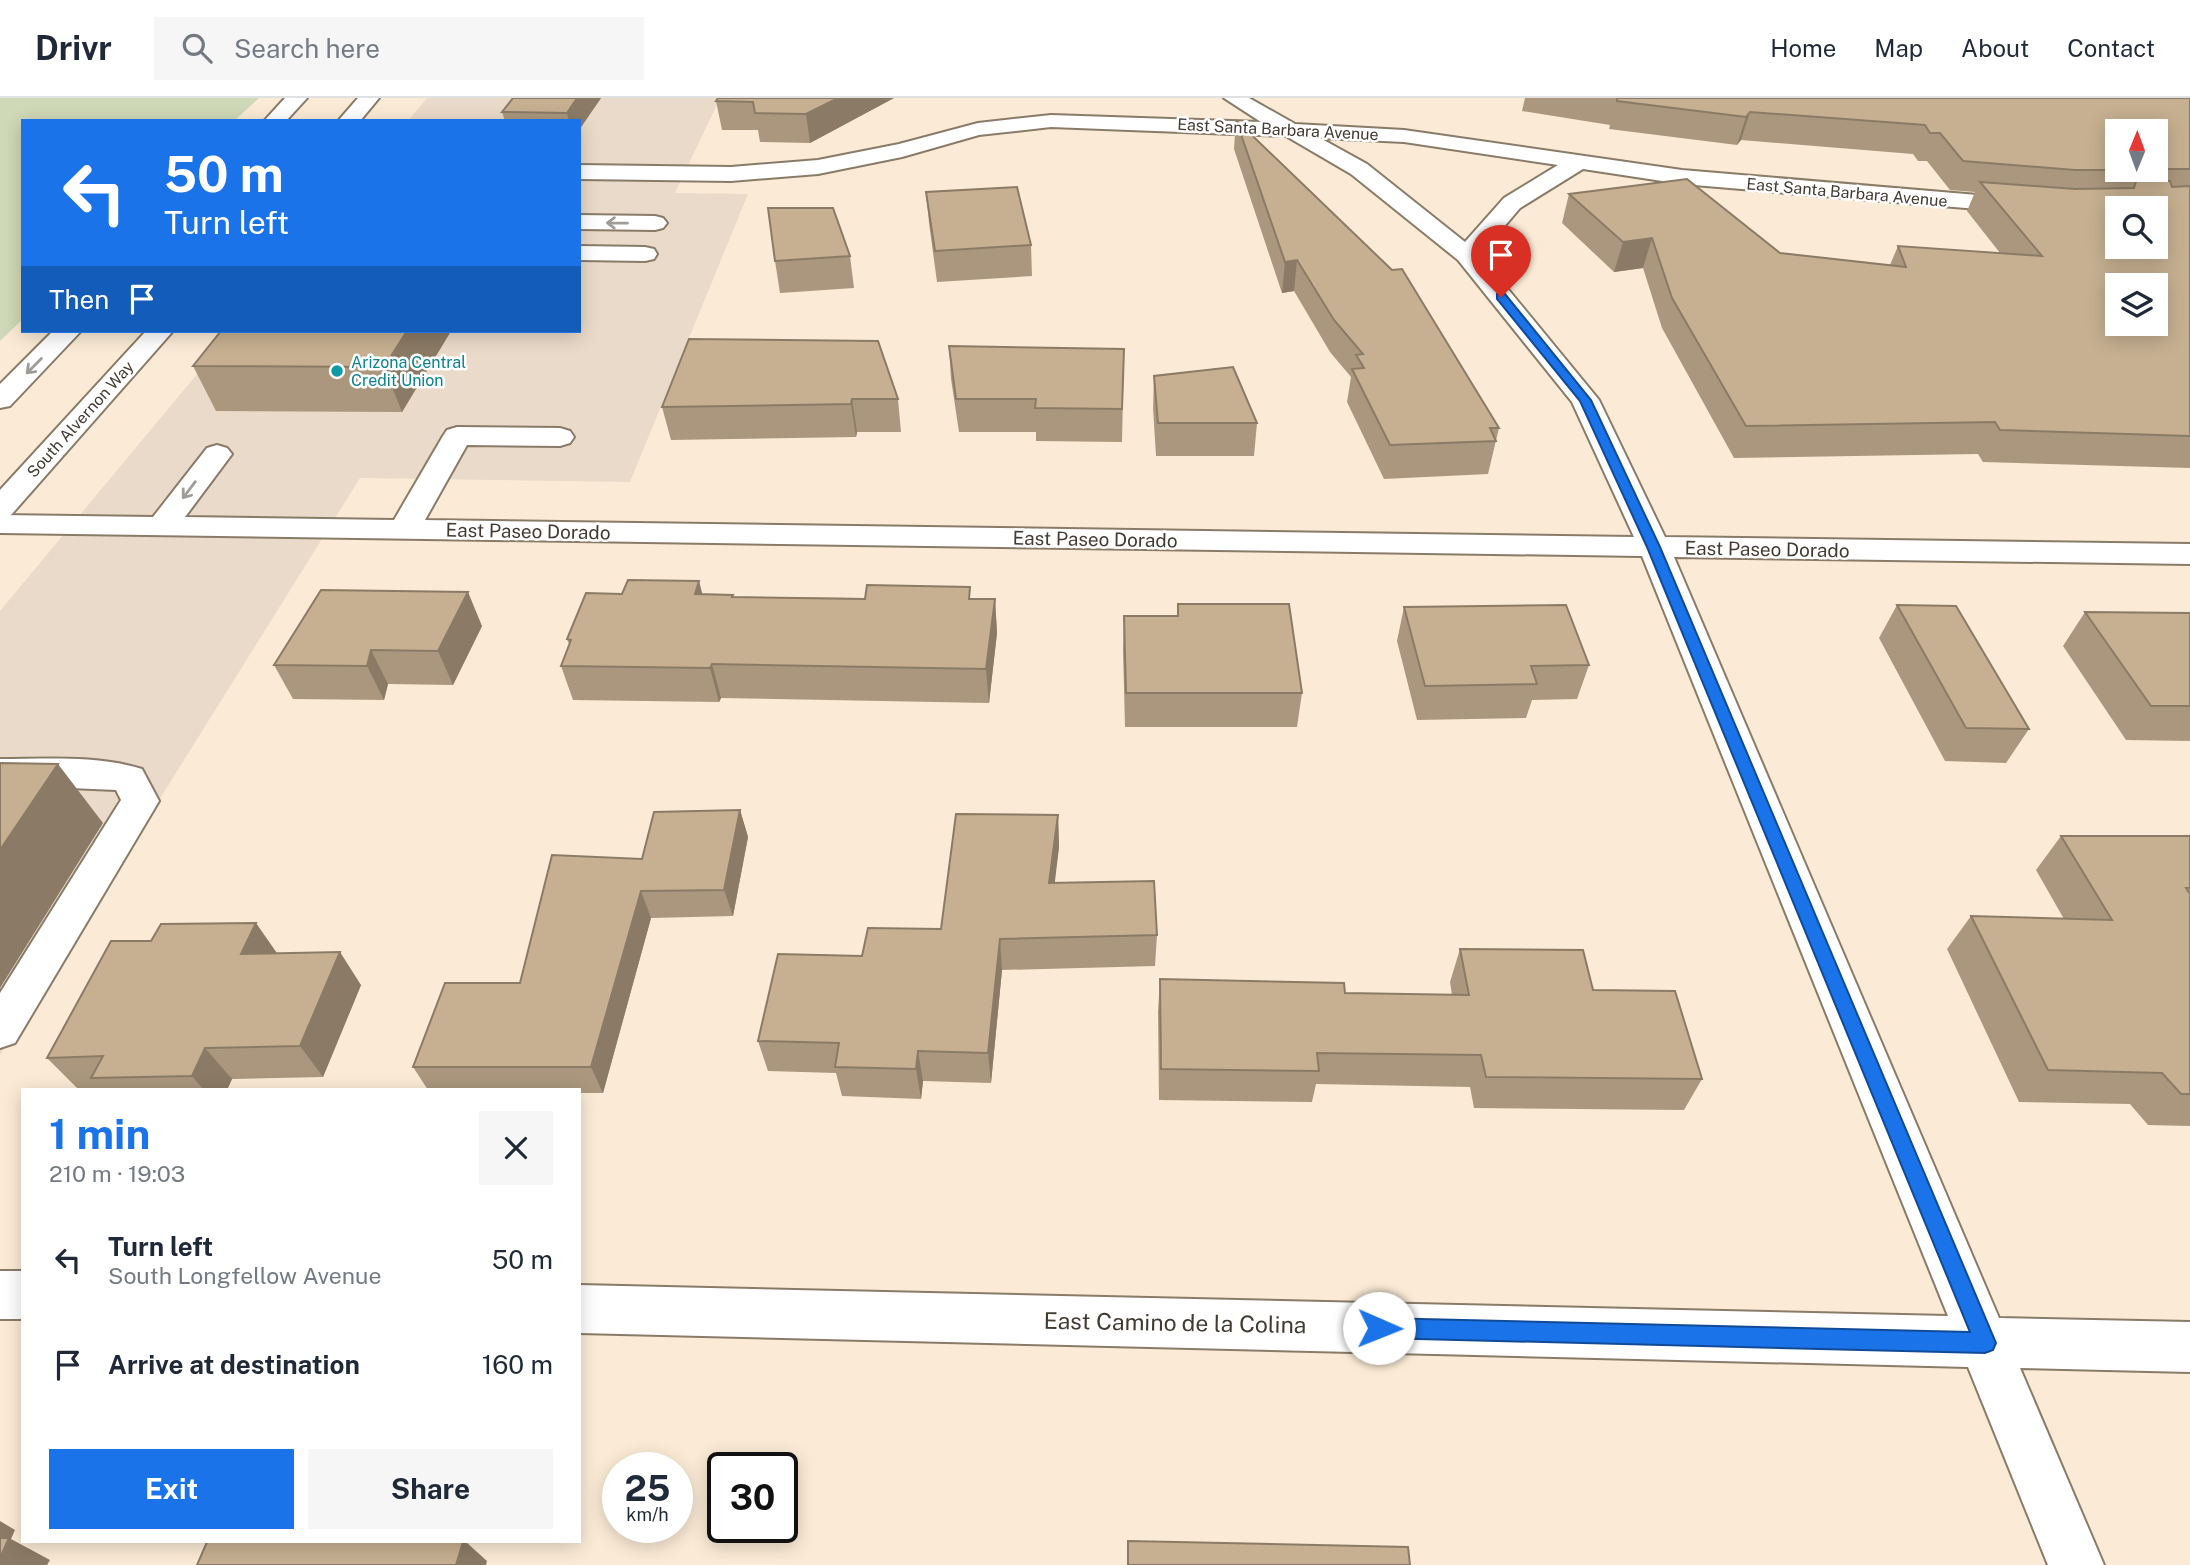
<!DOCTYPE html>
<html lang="en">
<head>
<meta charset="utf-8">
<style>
  body { margin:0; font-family:"Public Sans",sans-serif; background:#f6f6f7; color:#1f2937; height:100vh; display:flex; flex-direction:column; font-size:26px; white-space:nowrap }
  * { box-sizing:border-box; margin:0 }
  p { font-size:23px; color:#747a83 }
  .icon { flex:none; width:38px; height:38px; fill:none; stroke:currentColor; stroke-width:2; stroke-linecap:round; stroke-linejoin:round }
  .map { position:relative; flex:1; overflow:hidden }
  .sheet { position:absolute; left:21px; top:990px; width:560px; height:455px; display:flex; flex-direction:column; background:#fff; border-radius:0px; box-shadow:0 4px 18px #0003 }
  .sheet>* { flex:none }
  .hud { position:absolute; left:21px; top:21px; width:560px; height:214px; border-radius:0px; box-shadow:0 4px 18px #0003; background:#1a73e8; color:#fff; overflow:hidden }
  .needle { width:46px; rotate:1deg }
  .fabs { position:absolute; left:2105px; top:21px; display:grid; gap:14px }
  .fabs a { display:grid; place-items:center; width:63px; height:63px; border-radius:0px; background:#fff; box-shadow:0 4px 18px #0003; font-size:35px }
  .speed { position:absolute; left:602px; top:1354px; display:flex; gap:14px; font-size:35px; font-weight:700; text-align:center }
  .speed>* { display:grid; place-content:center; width:91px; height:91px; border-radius:50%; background:#fff; box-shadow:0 4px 18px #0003; line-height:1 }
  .speed small { font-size:18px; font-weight:400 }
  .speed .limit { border:4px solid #111; border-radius:10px; background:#fff; color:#111 }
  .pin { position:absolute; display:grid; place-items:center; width:60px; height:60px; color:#fff; margin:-72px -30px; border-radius:50% 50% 50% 0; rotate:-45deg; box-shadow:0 0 7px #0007 }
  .pin .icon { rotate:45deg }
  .me { position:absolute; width:77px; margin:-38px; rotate:91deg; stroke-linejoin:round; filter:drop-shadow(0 0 5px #0008) }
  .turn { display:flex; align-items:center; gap:24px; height:147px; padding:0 28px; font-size:32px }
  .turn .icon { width:91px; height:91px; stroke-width:2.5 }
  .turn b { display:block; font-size:49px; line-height:60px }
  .then { display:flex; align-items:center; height:66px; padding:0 28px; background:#0003; gap:14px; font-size:26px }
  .round { display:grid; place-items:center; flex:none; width:74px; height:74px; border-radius:0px; background:#f6f6f7 }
  .head { display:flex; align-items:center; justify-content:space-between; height:119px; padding:0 28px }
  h1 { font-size:42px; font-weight:700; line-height:52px; color:#1a73e8 }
  .cta { display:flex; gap:14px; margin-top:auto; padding:14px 28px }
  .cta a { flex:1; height:80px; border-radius:0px; background:#1a73e8; color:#fff; font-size:28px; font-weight:700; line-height:80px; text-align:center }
  .cta a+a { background:#f6f6f7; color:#1f2937 }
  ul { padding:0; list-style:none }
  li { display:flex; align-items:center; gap:21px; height:105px; padding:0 28px }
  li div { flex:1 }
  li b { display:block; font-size:26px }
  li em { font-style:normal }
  header { display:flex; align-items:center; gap:42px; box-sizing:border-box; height:98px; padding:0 35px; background:#fff; border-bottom:2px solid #e0e1e3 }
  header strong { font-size:33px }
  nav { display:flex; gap:38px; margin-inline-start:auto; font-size:24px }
  .search { width:490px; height:63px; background:#f6f6f7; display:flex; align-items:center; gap:18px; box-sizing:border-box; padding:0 24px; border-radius:0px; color:#747a83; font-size:26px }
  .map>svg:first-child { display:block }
  .commercial { fill:#eadac9 }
  .green { fill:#cfd8b7 }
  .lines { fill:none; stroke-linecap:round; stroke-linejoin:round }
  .minor-casing { stroke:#897b68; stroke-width:4 }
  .major-casing { stroke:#897b68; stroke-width:4 }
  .minor { fill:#fff; fill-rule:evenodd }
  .major { fill:#fff; fill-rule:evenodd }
  .wall { fill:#ab977d; fill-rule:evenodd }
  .shaded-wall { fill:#8b7b66 }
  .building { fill:#c7b091; stroke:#8b7b66; stroke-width:2; fill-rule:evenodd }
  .oneway { stroke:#a09d99 }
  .route { fill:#1a73e8; stroke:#114b97; stroke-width:2 }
  .culture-dot { fill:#0f9aa8; stroke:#fff; stroke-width:2.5 }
  .labels { text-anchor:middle; stroke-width:5; stroke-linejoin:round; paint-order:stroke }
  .far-street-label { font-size:16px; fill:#423b33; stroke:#fff }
  .far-culture-label { font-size:16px; fill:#0d838f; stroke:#fff; text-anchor:start }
  .street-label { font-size:19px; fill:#423b33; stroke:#fff }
  .near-street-label { font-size:23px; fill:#423b33; stroke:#fff }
</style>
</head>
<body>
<header>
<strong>Drivr</strong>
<div class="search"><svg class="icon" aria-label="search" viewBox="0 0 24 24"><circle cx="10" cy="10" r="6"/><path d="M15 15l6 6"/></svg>Search here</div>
<nav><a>Home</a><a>Map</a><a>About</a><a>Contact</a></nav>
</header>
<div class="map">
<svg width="2190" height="1467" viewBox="0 0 2190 1467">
  <rect width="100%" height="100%" fill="#fbebd6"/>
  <!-- commercial -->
  <path class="commercial" d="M427,0H720L675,95L748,96L630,384L360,380L0,957V513L233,233H579V23H408Z"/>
  <!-- green -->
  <path class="green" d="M0,0H259L234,23H23V221L0,243Z"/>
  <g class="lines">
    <defs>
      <path id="minor" d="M1224,0H1249L1295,26L1404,32L1682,72L2060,104L2118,103L2126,105L2130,110H2118V117L2060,118L1682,86L1583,71L1520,110L1480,157L1599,302L1665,439L2190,446V466L1674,459L1999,1220L2190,1224V1274L2020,1270L2104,1467H2048L1968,1269L579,1235V1187L1948,1218L1642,458L0,435V417L153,419L207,350L217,347L227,350L232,356L185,419L394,422L443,338L447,332L457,329L560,330L570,333L574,339L570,345L560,348L467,347L425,422L1634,439L1572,304L1458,162L1351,76L1286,38L1051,29L979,37L902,59L818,76L731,83L579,81V67L731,69L818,62L899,46L978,25L1051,17L1261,24ZM1320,40L1404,44L1558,67L1504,100L1465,144L1367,66Z
        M579,117L655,118L663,120L667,125L663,130L655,132L579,131Z
        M579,148L645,149L654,151L657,156L654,161L645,163L579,162Z
        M0,661C47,661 97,657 142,671L159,703L15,945L0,950V895L121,702L116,692L0,687Z
        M0,1173H23V1221H0Z"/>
      <path id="major" d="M285,0H307L286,23H264Z
        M358,0H379L360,23H338Z
        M53,233H81L10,308L0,310V286Z
        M146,233H173L11,417L0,419V392Z"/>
    </defs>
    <!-- minor casing -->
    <use href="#minor" class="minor-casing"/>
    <!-- major casing -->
    <use href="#major" class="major-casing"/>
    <!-- minor -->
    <use href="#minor" class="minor"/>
    <!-- major -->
    <use href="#major" class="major"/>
  </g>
  <!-- wall -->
  <path class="wall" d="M513,0H601L579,32V23H505L502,14Z
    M894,0L810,45L760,44L758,32H722L716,3Z
    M1525,0H2190V370L1983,364L1978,356L1734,360L1662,230L1643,170L1614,174L1562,125L1569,96L1780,155L1890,167L1898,148L2000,155L1967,113L1975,94L1950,92L1927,63H1918L1913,56L1741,42L1737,47L1609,31L1610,27L1522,13ZM2156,33V72H2118Z
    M1236,22L1499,330L1488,376L1384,381L1347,304L1351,279L1330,254L1294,193L1282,195L1234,51Z
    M926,94L1031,147L1032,178L937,184L929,125Z
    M850,158L854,190L780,195L775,163Z
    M451,233L402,314L216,313L193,268Z
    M689,241L898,301L901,334H857L856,339L671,342L662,309Z
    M949,248L1124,251L1122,344L1036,343V334H959L951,281Z
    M1154,278L1257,325L1254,358H1156L1153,310Z
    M622,496L733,497V499L995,501L997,535L989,605L721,600L719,604L573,602L561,568L569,546L567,541Z
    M1178,506L1302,595L1297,629H1125L1123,552L1124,518H1177Z
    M1897,507L2029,631L2006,665L1945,663L1879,540Z
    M1404,509L1589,567L1577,601L1532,602L1526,620L1417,622L1397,543Z
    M2085,514L2190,515V643L2126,642L2063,548Z
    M482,528L453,587L388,586L384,602L293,601L274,567Z
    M740,712L748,739L733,818L651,820L603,995H579V992H428L413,969L520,885L642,761Z
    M1058,717L1059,749L1054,785L1157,837L1155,868L1002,872L991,985L923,983L921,1001L842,998L836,975L768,973L758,943L862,858L941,831Z
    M2061,738H2190V1028L2148,1027L2130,1006L2019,1004L1947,851L1971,818L2064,821L2036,772Z
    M1460,851L1593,892L1702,981L1684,1012L1474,1010L1470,989L1316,986L1312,1004L1159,1002L1158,914L1160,881L1345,895L1452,897L1450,884Z
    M277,855L361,887L323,979L232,981L227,992L78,991L47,960Z"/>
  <!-- shaded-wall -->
  <path class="shaded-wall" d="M577,0H601L579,32V23H569L567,15Z
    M838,0H894L810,45L806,16Z
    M1750,14L1741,42L1737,47L1746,19Z
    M1652,140L1643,170L1614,174L1623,144Z
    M1297,162L1294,193L1282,195L1285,164Z
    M407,233H451L402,314L384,269Z
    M852,301L857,334L856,339L851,306Z
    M699,483L708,517L695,496Z
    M468,494L482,528L453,587L438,553Z
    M995,501L997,535L989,605L986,571Z
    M371,552L388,586L384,602L367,568Z
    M712,566L721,600L719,604L710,570Z
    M58,666L103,725L0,890V752Z
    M740,712L748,739L733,818L724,792Z
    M1058,717L1059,749L1051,817L1049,785Z
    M641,793L651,820L603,995L591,969Z
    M256,825L279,858L241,856Z
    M1000,841L1002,872L991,985L988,955Z
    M340,854L361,887L323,979L300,948Z
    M205,950L232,981L227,992H204L192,978Z
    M918,953L923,983L921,1001L916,971Z
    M0,1423L15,1432L11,1441L50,1462L47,1467H0Z
    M463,1444H466L487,1463L486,1467H456Z"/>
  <!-- building -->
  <path class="building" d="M513,0H577L567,15L502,14Z
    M718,0H838L806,16L755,15L753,4L716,3Z
    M1617,0H2190V71H2156V33H2118V72H2075L1963,63L1940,35H1930L1925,27L1750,14L1746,19L1617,3Z
    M1236,22L1392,172L1402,171L1499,330H1490L1496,343L1390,347L1352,271L1364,270L1356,257L1363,256L1334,222L1297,162L1285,164Z
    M1687,81L1780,155L1906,169L1898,148L2042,158L1980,84L2075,91L2134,90L2136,83H2170L2172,89L2190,88V338L2000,332L1995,324L1746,328L1672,200L1652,140L1623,144L1569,96ZM2118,110H2156V149H2118ZM2118,187H2156V226H2118Z
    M1017,89L1031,147L935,153L926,94Z
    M768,110H833L850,158L775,163Z
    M221,233H407L384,269L193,268Z
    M689,241L878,243L898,301H852L851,306L662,309Z
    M949,248L1124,251L1122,311L1035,310L1036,301H956Z
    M1233,269L1257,325H1158L1154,278Z
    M628,482L699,483L695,496L733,497L732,499L865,501L867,487L970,489L969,501H995L986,571L712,566L710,570L561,568L571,542L567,541L586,495L622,496Z
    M321,492L468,494L438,553L371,552L367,568L274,567Z
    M1178,506H1289L1302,595H1126L1124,518H1178Z
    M1566,507L1589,567L1531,568L1537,586L1425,588L1404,509Z
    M1897,507L1956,508L2029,631L1966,630Z
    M2085,514L2190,515V608H2151Z
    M0,665L58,666L0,752Z
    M740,712L724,792L641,793L591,969H413L445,885H520L552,757L642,761L654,714Z
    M956,716L1058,717L1049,785L1154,783L1157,837L1000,841L988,955L918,953L916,971L835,969L839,945L758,943L778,856L862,858L868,830L941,831Z
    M2061,738H2190V790H2186L2190,796V996H2181L2162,975L2048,972L1971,818L2112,822Z
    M256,825L241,856L340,854L300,948L205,950L192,978L91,980L103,958L47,960L111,843H151L161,826Z
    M1460,851L1583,852L1593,892L1675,893L1702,981L1486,979L1481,957L1317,955L1319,973L1161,971L1160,881L1344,885L1345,895L1469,897Z
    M0,1440H9L0,1460Z
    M1128,1443L1408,1449L1410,1467H1128Z
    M207,1444H463L456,1467H197Z"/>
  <!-- one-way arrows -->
  <defs><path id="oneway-shaft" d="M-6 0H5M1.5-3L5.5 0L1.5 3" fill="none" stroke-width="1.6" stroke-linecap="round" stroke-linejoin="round" transform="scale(1.75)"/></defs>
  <g class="oneway">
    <use href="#oneway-shaft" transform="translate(617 125) rotate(-179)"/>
    <use href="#oneway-shaft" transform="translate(34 268) rotate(135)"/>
    <use href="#oneway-shaft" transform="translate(189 392) rotate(127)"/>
  </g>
  <!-- route -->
  <path class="route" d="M1497,196H1505L1591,302L1660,449L1996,1245L1993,1252L1985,1255L1379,1240L1371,1237L1368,1230L1371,1223L1379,1220L1970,1234L1647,449L1580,303L1497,201Z"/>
  <!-- markers -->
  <circle class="culture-dot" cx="337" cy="273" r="7"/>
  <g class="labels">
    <!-- far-street labels -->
    <g class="far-street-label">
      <text transform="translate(1278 31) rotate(3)" y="6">East Santa Barbara Avenue</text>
      <text transform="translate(1847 94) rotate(5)" y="6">East Santa Barbara Avenue</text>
      <text transform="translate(80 321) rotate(-48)" y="6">South Alvernon Way</text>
    </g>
    <!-- far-culture labels -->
    <g class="far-culture-label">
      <text x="351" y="270">Arizona Central<tspan x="351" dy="18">Credit Union</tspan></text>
    </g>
    <!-- street labels -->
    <g class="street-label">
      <text transform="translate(528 433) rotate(1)" y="7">East Paseo Dorado</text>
      <text transform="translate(1095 441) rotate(1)" y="7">East Paseo Dorado</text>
      <text transform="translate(1767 451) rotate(1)" y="7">East Paseo Dorado</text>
    </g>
    <!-- near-street labels -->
    <g class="near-street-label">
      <text transform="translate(1175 1225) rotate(1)" y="8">East Camino de la Colina</text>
    </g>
  </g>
</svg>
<div class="fabs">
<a><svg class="needle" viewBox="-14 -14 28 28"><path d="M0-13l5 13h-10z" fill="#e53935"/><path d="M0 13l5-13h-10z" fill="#747a83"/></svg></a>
<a><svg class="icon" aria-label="search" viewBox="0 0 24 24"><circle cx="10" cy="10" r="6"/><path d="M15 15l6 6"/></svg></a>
<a><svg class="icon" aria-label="layers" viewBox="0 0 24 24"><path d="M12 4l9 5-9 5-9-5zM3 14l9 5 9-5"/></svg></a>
</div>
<div class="speed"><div>25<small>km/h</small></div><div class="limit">30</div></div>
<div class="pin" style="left:1501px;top:199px;background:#d93025"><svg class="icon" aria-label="arrive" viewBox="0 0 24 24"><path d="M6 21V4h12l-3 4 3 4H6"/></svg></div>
<svg class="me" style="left:1379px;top:1230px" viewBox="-20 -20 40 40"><circle r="19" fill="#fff"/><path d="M0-13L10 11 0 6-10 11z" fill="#1a73e8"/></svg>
<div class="hud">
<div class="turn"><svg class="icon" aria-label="left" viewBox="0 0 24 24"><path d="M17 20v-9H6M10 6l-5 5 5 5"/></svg><div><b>50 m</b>Turn left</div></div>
<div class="then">Then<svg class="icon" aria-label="arrive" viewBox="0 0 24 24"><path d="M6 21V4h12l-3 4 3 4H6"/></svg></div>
</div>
<section class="sheet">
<div class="head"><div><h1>1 min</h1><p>210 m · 19:03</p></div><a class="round"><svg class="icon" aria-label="close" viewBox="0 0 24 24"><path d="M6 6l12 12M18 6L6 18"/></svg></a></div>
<ul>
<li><svg class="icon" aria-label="left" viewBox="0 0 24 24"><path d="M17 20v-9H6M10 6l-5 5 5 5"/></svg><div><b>Turn left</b><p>South Longfellow Avenue</p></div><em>50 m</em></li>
<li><svg class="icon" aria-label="arrive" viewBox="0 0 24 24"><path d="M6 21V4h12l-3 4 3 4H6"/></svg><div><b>Arrive at destination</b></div><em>160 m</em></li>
</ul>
<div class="cta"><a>Exit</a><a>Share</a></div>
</section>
</div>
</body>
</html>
